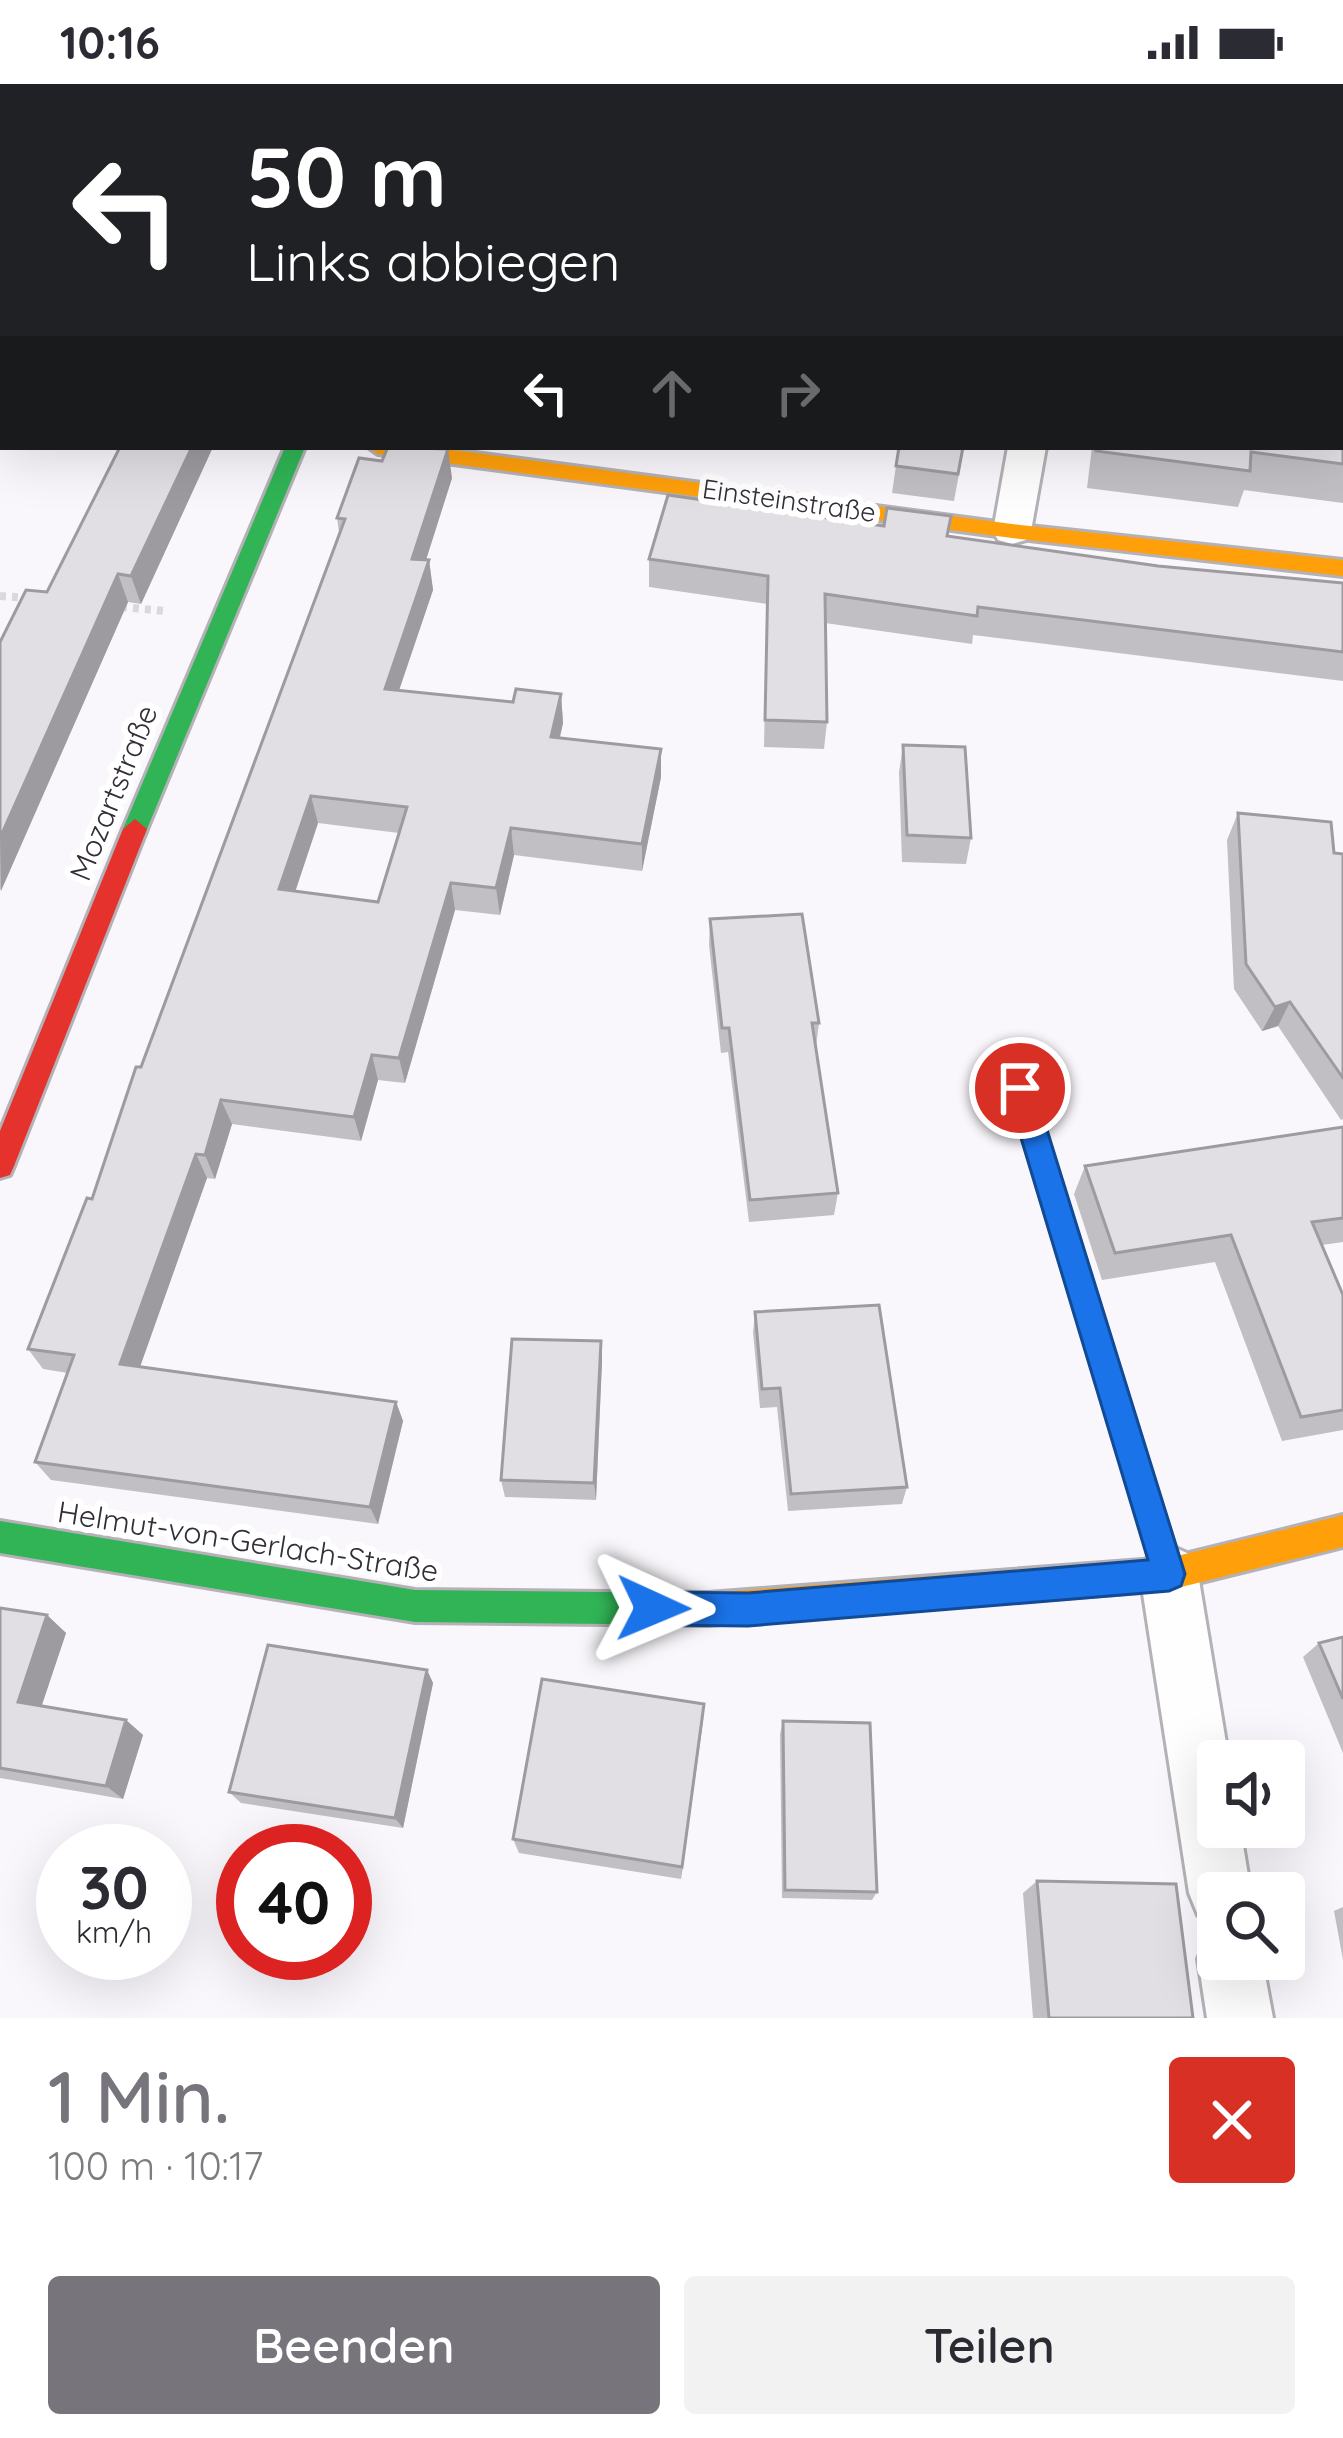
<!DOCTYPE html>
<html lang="de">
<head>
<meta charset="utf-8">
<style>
  body { margin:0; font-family:Quicksand,sans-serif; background:#f2f2f3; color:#2b2b33; height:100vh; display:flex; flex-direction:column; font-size:45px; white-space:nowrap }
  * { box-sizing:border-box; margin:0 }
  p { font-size:39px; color:#7c7c81 }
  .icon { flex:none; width:66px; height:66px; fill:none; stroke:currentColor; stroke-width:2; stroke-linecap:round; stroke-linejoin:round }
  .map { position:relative; height:1934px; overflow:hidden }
  .drawer { display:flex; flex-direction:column; background:#fff; flex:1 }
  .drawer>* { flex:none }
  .hud { position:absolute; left:0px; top:0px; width:1344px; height:366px; box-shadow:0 12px 48px #0002; background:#202124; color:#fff; overflow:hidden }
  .tools { position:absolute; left:1197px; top:1656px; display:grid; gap:24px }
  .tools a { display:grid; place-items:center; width:108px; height:108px; border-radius:12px; background:#fff; box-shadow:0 12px 48px #0002; font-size:60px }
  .speed { position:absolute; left:36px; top:1740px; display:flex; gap:24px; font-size:60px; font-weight:700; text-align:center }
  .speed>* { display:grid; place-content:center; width:156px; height:156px; border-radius:50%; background:#fff; box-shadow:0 12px 48px #0002; line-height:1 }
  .speed small { font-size:30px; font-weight:400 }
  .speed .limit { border:18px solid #d22; background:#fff; color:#111 }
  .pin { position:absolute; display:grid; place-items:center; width:102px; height:102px; color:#fff; margin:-51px; border:6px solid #fff; border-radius:50%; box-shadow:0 3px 12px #0007 }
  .me { position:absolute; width:132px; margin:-66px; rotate:91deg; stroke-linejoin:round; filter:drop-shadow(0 0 9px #0008) }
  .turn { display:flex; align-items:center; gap:42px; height:252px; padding:0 48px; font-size:54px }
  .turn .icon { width:156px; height:156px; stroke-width:2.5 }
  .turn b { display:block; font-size:84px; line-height:102px }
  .lanes { display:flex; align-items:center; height:114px; padding:0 48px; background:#0003; justify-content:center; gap:60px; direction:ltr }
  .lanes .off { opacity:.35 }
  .round { display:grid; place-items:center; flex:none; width:126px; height:126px; border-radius:12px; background:#f2f2f3 }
  .overview { display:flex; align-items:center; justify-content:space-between; height:204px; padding:0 48px }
  h1 { font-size:72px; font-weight:600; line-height:90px; color:#78747c }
  .cta { display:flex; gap:24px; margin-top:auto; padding:24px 48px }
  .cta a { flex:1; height:138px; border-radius:12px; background:#78747c; color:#fff; font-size:48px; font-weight:600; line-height:138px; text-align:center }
  .cta a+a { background:#f2f2f3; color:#2b2b33 }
  .status { display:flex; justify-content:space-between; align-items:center; height:84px; padding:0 60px; background:#fff; direction:ltr }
  .status svg { height:33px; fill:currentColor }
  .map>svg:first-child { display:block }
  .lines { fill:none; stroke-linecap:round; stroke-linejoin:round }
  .lane-casing { stroke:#b4b1b7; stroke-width:6 }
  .street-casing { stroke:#b4b1b7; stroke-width:6 }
  .fast-casing { stroke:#b4b1b7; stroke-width:6 }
  .slow-casing { stroke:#b4b1b7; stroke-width:6 }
  .jam-casing { stroke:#b4b1b7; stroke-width:6 }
  .path-far1 { stroke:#dad8da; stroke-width:6; stroke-dasharray:4.5 4.5; stroke-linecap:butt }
  .path { stroke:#dad8da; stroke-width:8; stroke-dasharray:6 6; stroke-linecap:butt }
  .lane { fill:#fefefe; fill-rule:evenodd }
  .street { fill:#fefefe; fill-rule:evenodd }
  .fast { fill:#30b455; fill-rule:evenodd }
  .slow { fill:#ff9f0a; fill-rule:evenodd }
  .jam { fill:#e5322d; fill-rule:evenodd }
  .wall { fill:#c2bfc4; fill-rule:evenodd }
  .shaded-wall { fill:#9e9ba0 }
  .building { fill:#e1dee4; stroke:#9e9ba0; stroke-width:3; fill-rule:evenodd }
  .route { fill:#1a73e8; stroke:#114b97; stroke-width:3 }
  .labels { text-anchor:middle; stroke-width:12; stroke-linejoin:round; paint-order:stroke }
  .far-street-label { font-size:27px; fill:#332d37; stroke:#fff }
  .street-label { font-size:30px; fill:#332d37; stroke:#fff }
</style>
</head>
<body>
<div class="status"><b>10:16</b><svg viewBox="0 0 49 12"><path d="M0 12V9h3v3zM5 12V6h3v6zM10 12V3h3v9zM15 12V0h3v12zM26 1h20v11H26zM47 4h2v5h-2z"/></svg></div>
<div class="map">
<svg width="1343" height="1934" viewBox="0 0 1343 1934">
  <rect width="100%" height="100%" fill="#f9f7fb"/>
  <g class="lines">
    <defs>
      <path id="lane" d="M1020,995L1029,998L1032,1005L1181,1484L1177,1494L1167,1498L1157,1494L1153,1484L1008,1005L1011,998Z"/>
      <path id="street" d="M1149,0H1194L1196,3H1151Z
        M1341,20H1343V38H1341Z
        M1008,363H1046L1031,447L1026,456L1012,460L998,456L993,447Z
        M1169,1461L1189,1470L1198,1490L1229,1677H1218V1743H1240L1251,1809H1218V1840L1198,1831L1189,1809L1140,1490L1149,1470Z
        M1218,1848V1875H1262L1273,1934H1207L1198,1875L1207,1852Z"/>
      <path id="fast" d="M437,0H455L435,3Z
        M285,363H305L147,745L144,752H126L123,745Z
        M0,1437L415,1506L708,1509L720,1513L724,1525L720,1537L708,1541L415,1538L0,1469Z"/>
      <path id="slow" d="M368,363H430L1012,440L1343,476V492L1012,454L378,370Z
        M1343,1431V1463L1169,1506L708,1541L696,1537L692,1525L696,1513L708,1509L1169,1474Z"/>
      <path id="jam" d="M135,735L147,745L14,1082L10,1091L0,1094V1047L123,745Z"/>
    </defs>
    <!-- lane casing -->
    <use href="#lane" class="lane-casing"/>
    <!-- street casing -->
    <use href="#street" class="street-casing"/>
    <!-- fast casing -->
    <use href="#fast" class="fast-casing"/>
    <!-- slow casing -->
    <use href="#slow" class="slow-casing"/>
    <!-- jam casing -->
    <use href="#jam" class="jam-casing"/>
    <!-- path-far1 -->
    <path class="path-far1" d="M1102,0L1108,3
      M1283,0L1302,3"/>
    <!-- path -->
    <path class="path" d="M0,512L28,514
      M121,523L166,527"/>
    <!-- lane -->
    <use href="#lane" class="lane"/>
    <!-- street -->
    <use href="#street" class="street"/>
    <!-- fast -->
    <use href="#fast" class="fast"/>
    <!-- slow -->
    <use href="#slow" class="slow"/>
    <!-- jam -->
    <use href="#jam" class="jam"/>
  </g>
  <!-- wall -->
  <path class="wall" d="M0,0H169L167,3H3V239L0,238Z
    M1318,0H1343V9L1341,8V3H1326Z
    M1343,323V419L1244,406L1238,423L1087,404L1092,363H1341Z
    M120,363H213L141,520L128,518L0,807V558L47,508Z
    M964,363L954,417L892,409L896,382Z
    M452,394L426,476H429L433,506L399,606L513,618L561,610L563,639L560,654L661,693L642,787L514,771L500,831L455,826L405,999L378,996L361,1057L232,1040L215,1095L207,1094L140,1282L396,1318L403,1337L378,1440L51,1396L35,1378L68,1289L43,1285L28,1265L92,1115L141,983L339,448L337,434ZM318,739L399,749L378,818L295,808Z
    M947,452L1158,482L1343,499V597L973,551L972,560L825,539L827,638L824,665L764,663L767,520L649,503V475Z
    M903,661L971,754L966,780L902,778L899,688Z
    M1238,729L1334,769L1343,770V1035L1341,1036L1278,942L1262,947L1234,905L1227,756Z
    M710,835L819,939L816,963L838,1109L834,1131L749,1138L728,968L721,969L709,861Z
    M1343,1043V1158L1322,1161L1343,1211V1346L1282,1357L1215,1178L1102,1196L1074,1110L1085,1082Z
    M755,1228L907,1403L902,1420L788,1427L777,1323L760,1324L753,1248Z
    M601,1257L602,1277L596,1416L505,1413L501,1396Z
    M0,1524L47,1531L66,1549L41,1622L126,1636L143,1651L123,1715L0,1694Z
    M1343,1553V1669L1303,1573L1319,1559Z
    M427,1586L433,1599L403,1744L241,1719L229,1708Z
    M704,1620L681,1795L519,1769L513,1755Z
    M783,1637L877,1808L872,1816L782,1814L780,1650Z
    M1037,1797L1193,1934H1033L1023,1809Z
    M1343,1823V1876L1334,1827Z"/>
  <!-- shaded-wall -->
  <path class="shaded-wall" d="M141,0H169L167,3H139Z
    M358,0H379L378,3H357Z
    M192,363H213L141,520L131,492Z
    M448,365L452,394L417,504L412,475Z
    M429,476L433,506L390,633L385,605Z
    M118,490L128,518L1,807L0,754Z
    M561,610L563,639L553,681L551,653Z
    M661,665V693L642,787V760Z
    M311,712L318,739L287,832L279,805Z
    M511,744L514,771L500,831L496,804Z
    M451,799L455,826L405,999L399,974Z
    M1290,918L1278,942L1262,947L1275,923Z
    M372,971L378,996L361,1057L354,1033Z
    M221,1016L232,1040L215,1095L205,1071Z
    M196,1070L207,1094L134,1300L120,1280Z
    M601,1257L602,1277L596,1416L594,1399Z
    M396,1318L403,1337L378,1440L370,1423Z
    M47,1531L66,1549L38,1633L18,1618Z
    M427,1586L433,1599L403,1744L395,1734Z
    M704,1620L703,1637L681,1795L682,1783Z
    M126,1636L143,1651L123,1715L106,1702Z"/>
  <!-- building -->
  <path class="building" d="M0,0H141L139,3H3V205H0Z
    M265,0H358L357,3H264Z
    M497,0H561L560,3H496Z
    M876,0H1043L1042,3H875Z
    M1151,0H1159L1179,3H1150Z
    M1341,323H1343V380L1251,368L1250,387L1096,367V363H1341Z
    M120,363H192L131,492L118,490L0,754V558L26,506L47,508Z
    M388,363L448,365L412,475L429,476L385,605L513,618L516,605L561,610L551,653L661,665L642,760L511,744L496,804L451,799L399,974L372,971L354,1033L221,1016L205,1071L196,1070L120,1280L396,1318L370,1423L35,1378L74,1271L28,1265L87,1114L92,1115L136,983H141L345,435L337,434L359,374L382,377ZM311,712L407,723L378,818L279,805Z
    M899,363H963L958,390L896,382Z
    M668,411L884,442L887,424L951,432L947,452L1158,482L1343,499V568L978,523L977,532L825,510L827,638L765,636L768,492L649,475Z
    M903,661L965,663L971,754L907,751Z
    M1238,729L1331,738L1334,769L1343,770V994L1290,918L1275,923L1246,880Z
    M802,830L819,939H812L838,1109L750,1116L729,944H722L710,835Z
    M1343,1043V1134L1312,1138L1343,1211V1326L1301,1333L1231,1151L1115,1169L1085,1082Z
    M879,1221L907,1403L791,1410L780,1304L762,1305L755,1228Z
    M512,1255L601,1257L594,1399L501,1396Z
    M0,1524L47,1531L18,1618L126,1636L106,1702L0,1684Z
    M1343,1553V1615L1319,1559Z
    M268,1561L427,1586L395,1734L229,1708Z
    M542,1595L704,1620L682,1783L513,1755Z
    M783,1637L870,1639L877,1808L785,1806Z
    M1037,1797L1176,1800L1193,1934H1049Z"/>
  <!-- route -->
  <path class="route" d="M1020,993L1029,996L1034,1004L1185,1490L1181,1502L1169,1507L748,1542L653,1541L641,1536L636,1524L641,1513L653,1508L748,1509L1148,1476L1006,1004L1010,996Z"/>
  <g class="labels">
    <!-- far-street labels -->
    <g class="far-street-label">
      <text transform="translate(789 417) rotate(8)" y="9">Einsteinstraße</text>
    </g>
    <!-- street labels -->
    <g class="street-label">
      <text transform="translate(114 709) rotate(-68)" y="10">Mozartstraße</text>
      <text transform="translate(248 1458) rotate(9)" y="10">Helmut-von-Gerlach-Straße</text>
    </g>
  </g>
</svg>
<div class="tools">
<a><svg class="icon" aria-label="sound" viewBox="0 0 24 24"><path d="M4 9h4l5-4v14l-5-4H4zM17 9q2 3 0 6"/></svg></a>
<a><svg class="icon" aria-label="search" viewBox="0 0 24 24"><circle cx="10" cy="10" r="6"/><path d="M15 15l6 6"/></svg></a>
</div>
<div class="speed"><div>30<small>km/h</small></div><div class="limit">40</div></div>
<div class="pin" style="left:1020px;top:1004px;background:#d93025"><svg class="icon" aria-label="arrive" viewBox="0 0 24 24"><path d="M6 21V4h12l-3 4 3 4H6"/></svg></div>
<svg class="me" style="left:653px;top:1524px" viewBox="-20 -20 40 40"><path d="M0-17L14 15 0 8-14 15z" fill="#1a73e8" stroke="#fff" stroke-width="4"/></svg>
<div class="hud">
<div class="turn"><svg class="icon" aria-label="left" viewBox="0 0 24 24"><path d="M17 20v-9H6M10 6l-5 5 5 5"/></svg><div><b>50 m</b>Links abbiegen</div></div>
<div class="lanes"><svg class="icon" aria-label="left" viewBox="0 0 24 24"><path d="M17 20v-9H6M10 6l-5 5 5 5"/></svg><svg class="icon off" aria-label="ahead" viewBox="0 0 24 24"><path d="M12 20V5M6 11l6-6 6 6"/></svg><svg class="icon off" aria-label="right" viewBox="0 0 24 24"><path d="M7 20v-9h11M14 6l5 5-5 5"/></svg></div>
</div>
</div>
<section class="drawer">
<div class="overview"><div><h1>1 Min.</h1><p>100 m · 10:17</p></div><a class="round" style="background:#d93025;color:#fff"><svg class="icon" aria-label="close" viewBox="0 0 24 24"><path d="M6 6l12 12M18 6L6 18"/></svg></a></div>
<div class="cta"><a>Beenden</a><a>Teilen</a></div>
</section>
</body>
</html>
